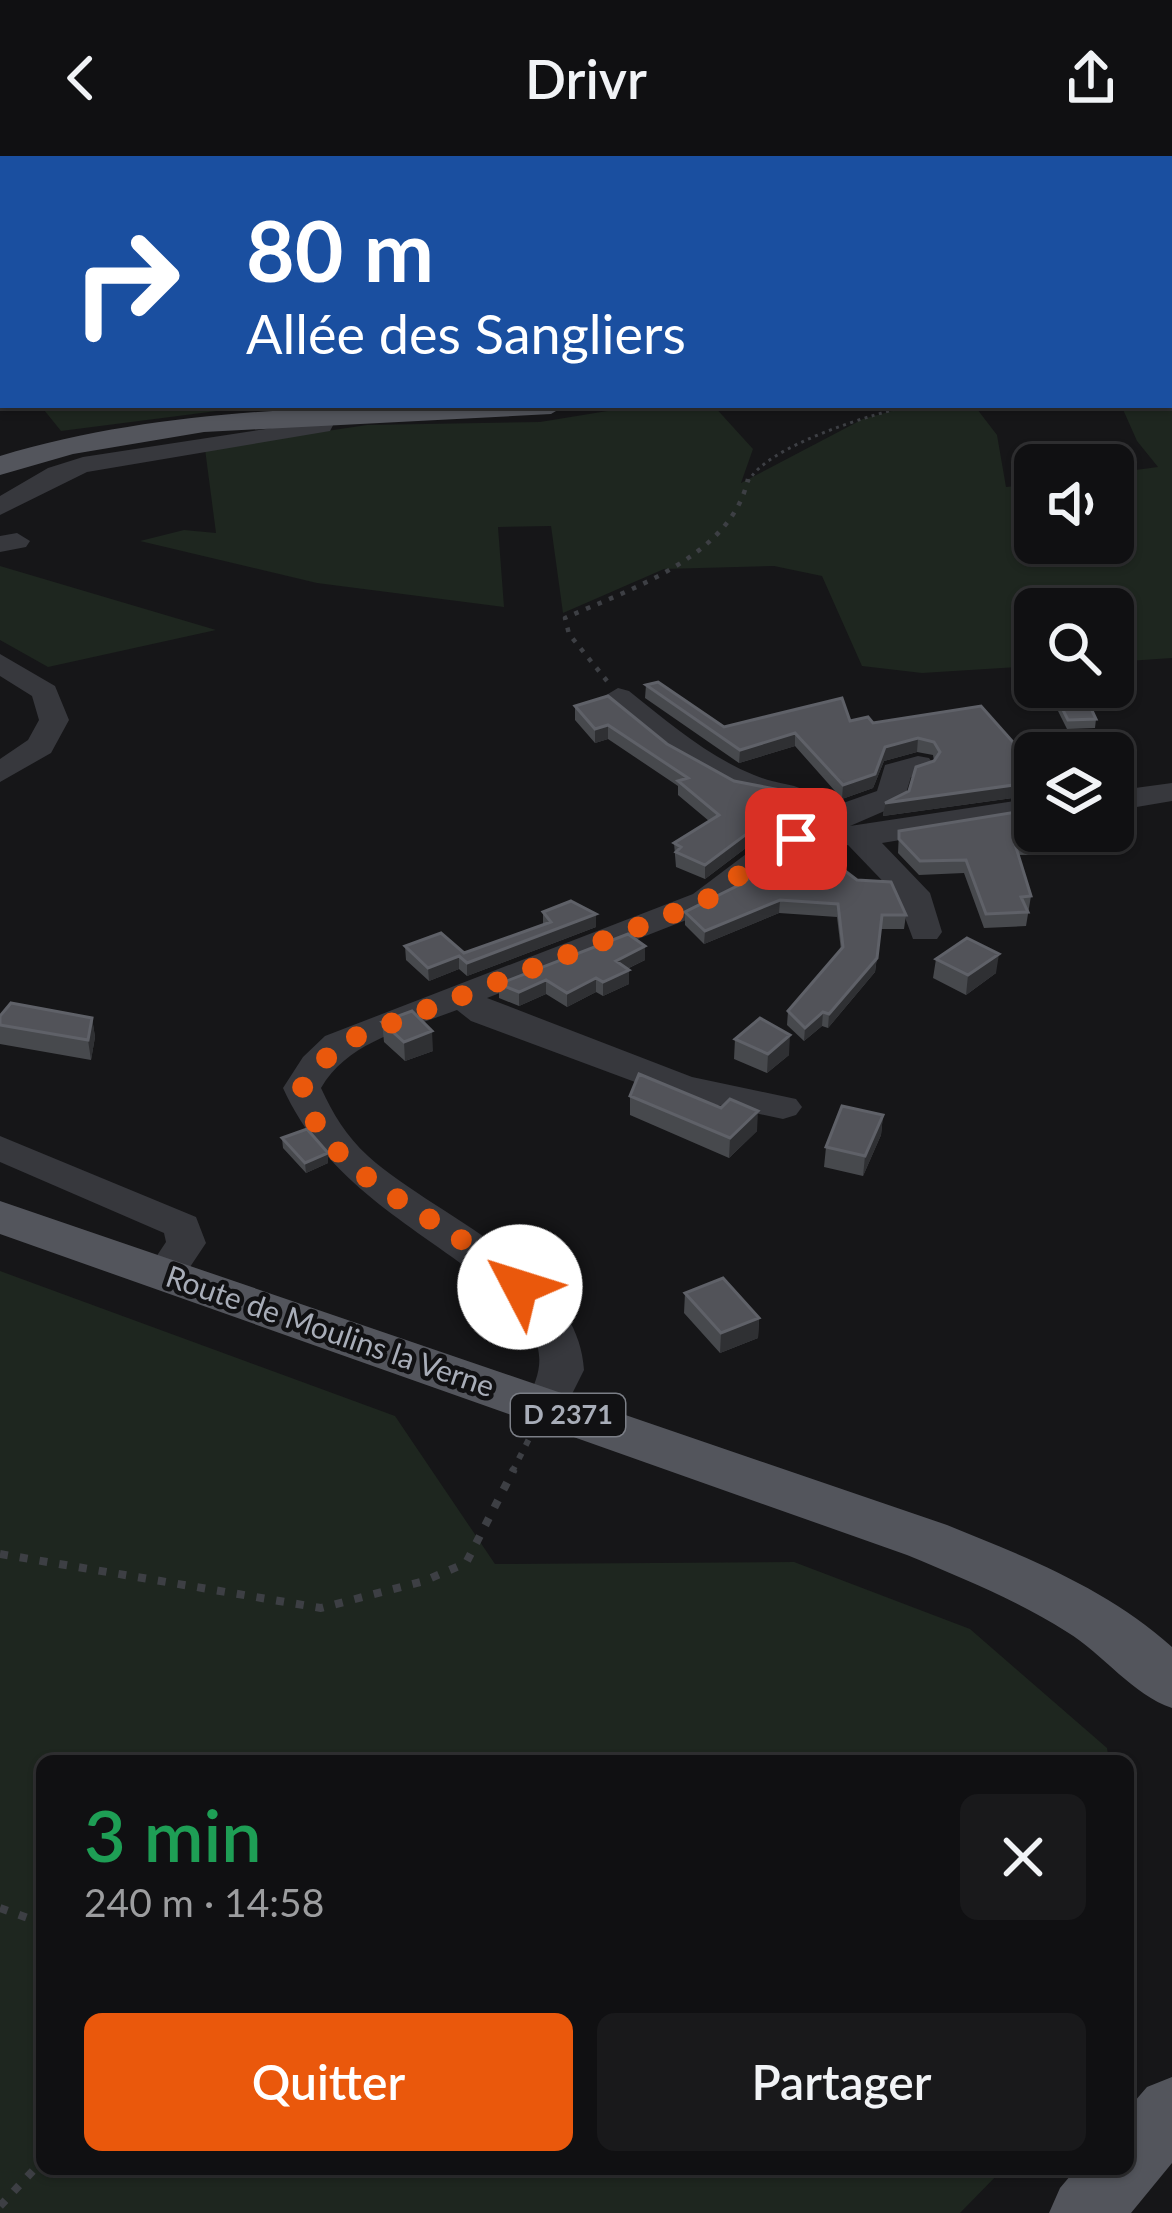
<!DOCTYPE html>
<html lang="fr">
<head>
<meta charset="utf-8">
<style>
  body { margin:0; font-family:Lato,sans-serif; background:#19191b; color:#f1f3f6; height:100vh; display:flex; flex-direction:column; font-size:45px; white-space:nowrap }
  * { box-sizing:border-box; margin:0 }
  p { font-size:39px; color:#9c9d9f }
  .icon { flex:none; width:66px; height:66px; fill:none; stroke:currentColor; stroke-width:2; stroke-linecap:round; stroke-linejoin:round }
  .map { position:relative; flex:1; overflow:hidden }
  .drawer { position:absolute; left:36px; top:1599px; width:1098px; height:420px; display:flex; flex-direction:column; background:#101012; border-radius:18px; box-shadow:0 3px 9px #0004,0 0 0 3px #303032 }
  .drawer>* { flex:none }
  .guide { position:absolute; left:0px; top:0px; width:1173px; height:252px; box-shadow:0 3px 9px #0004,0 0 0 3px #303032; background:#1a4fa0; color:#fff; overflow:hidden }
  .tools { position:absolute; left:1014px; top:288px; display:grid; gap:24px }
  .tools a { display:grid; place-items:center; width:120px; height:120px; border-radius:18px; background:#101012; box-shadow:0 3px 9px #0004,0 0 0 3px #303032; font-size:60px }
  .pin { position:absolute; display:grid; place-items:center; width:102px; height:102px; color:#fff; margin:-51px; border-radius:24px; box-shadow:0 6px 18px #0006 }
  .me { position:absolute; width:132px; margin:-66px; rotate:310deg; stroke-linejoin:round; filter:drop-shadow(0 0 9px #0008) }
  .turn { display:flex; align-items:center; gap:42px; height:252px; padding:0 48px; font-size:54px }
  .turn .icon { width:156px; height:156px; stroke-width:2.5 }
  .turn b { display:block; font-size:84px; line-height:102px }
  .round { display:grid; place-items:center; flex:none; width:126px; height:126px; border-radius:18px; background:#19191b }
  .overview { display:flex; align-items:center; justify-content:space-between; height:204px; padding:0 48px }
  h1 { font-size:72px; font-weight:600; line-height:90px; color:#1e9e55 }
  .primary-button { display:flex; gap:24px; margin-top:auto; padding:24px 48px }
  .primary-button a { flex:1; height:138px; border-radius:18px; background:#ea580c; color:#fff; font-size:48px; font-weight:600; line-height:138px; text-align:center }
  .primary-button a+a { background:#19191b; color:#f1f3f6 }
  header { display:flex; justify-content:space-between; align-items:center; height:156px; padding:0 48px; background:#101012; font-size:54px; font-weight:600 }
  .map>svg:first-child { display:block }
  .green { fill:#1e261f }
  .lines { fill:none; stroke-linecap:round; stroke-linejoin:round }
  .path-far3 { stroke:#3d3f44; stroke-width:3; stroke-dasharray:3 4.5; stroke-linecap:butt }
  .path-far2 { stroke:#3d3f44; stroke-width:4.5; stroke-dasharray:4.5 8; stroke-linecap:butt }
  .path-far1 { stroke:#3d3f44; stroke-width:6; stroke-dasharray:6 9; stroke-linecap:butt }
  .path { stroke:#3d3f44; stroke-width:8; stroke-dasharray:8 12; stroke-linecap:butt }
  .minor { fill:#37383d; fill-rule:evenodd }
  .major { fill:#53555c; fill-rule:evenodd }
  .wall { fill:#47494d }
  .shaded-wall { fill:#2f3033 }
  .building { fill:#525359; stroke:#5f6168; stroke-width:3 }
  .route { stroke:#ea580c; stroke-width:21; stroke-dasharray:0 37.8 }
  .labels { text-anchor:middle; stroke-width:9; stroke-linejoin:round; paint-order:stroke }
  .shield { fill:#111113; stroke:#7b7e86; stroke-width:3 }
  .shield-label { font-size:27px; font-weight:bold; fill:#a8adb8 }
  .street-label { font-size:30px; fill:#a8adb8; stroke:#111113 }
</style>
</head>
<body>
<header><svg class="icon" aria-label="back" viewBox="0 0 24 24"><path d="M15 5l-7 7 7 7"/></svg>Drivr<svg class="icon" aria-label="share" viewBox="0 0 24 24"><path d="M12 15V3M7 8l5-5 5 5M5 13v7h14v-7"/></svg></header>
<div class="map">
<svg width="1172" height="2057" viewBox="0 0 1172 2057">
  <rect width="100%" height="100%" fill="#161618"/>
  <!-- green -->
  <path class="green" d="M1172,246V502L1113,506V453H1035V510L922,517L862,510L822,420L774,410L664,413L563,457L551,370L498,371L504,451L317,427L140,385L184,374L216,377L205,293L367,269L540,266L644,249H713L753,293L741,327L863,263L913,249H974L997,279L1006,331L1035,328V387H1113V317L1158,311L1137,285L1121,249Z
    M40,249H263L61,275Z
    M0,410L216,474L48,511L0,484Z
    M0,1115L395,1260L495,1408L794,1406L970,1473L1107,1592L1109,1605H42V2013H1003L960,2057H0Z"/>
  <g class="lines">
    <!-- path-far3 -->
    <path class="path-far3" d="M748,326C766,290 874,257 914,249"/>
    <!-- path-far2 -->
    <path class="path-far2" d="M607,525L569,478L565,462C630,433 731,401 748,323"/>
    <!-- path-far1 -->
    <path class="path-far1" d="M512,1316L530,1281"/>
    <!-- path -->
    <path class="path" d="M0,1398L321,1452L424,1425L466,1407L514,1313
      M0,1752L42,1767
      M0,2050L42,2005"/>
    <!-- minor -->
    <path class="minor" d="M327,251L339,258L330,275L87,316L0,359V340L48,312L83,301L305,267Z
      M17,377L30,385L26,391L0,396V380Z
      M0,498L55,530L69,564L51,597L0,626V603L28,584L39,564L32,540L0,520Z
      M618,532L629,535C668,566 707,600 754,619C791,634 793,621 829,652L877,635L885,609L918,600L929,602L934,609L929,616L911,621L903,647L850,670L1035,642V662L882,687L930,737L942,776L937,783H913L897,740L848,689L790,697L717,752L487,842L692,921L796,943L802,951L796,959L783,963L670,939L471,865L457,854C408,873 349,884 321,932C333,958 346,980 368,1000C435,1061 578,1111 584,1214L560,1262L545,1266L530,1262L523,1251C549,1206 543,1187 512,1147C428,1075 331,1037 283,932L303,901L325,880L693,738L766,683L814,672L781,644L736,635L669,598L607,547L603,541Z
      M1172,627V645L1113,655V635Z
      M0,980L196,1061L206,1087L178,1129L164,1133L150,1129L144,1119L166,1086L164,1077L0,1006Z"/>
    <!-- major -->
    <path class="major" d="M1170,153H1172V169H1170Z
      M407,249H566L551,258L204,276L73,298L0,319V300C134,260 268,253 407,249Z
      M0,1045L947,1369C1026,1401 1108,1433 1172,1491V1552C1133,1539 1103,1498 1067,1476C1017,1444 962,1422 907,1399L0,1078Z
      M1172,1921V2007L1131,2057H1049L1060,2032L1076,2013H1128V1953L1147,1931Z"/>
  </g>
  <!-- wall -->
  <path class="wall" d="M646,529L724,571L850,565L873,567L1035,611V639L883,660L885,647L909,635L934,605L933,599L917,596L884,605L873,632L842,643L795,590L739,607L645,542Z
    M1054,536L1096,563L1095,572L1067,573L1053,545Z
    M575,550L667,588L799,665L763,679L705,723L676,711L674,687L709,665L678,639V630L608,583L595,587L575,564Z
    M899,675L1101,685L1099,698L1018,699L1031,740L1026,770L984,772L964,717L919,719L898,697Z
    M857,724L906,759L904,773H881L875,816L828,872L822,870L804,885L787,869L788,855L841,794L837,761L779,757L704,788L685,769V756Z
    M543,756L596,758V771L467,820L459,813L429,825L406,804L405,790L464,797L543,769Z
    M645,790V804L627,813L629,814V828L603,840L596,836L567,851L546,838L519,850L499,842V828Z
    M936,803L996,817L966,839L933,822Z
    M0,860L92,862L95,881L91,904L0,888Z
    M382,866L433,895L405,905L384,886Z
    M735,883L789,899L767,917L734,903Z
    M630,940L757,975L729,1002L630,959Z
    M883,959L881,979L863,1020L824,1011L826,991Z
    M282,982L328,997V1007L306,1017L283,992Z
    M685,1137L759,1162L758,1182L720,1197L684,1157Z"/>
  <!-- shaded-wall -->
  <path class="shaded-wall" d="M608,569V583L595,587V573Z
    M795,577V590L739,607L740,594Z
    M918,582L917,596L884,605L873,632L842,643L843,629L885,591Z
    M1035,626V639L883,660L885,647Z
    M800,651L799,665L763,679L705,723V709L764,665Z
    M780,744L779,757L704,788L705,775Z
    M596,758V771L467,820V807Z
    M882,759L875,816L828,872L829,858Z
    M645,790V804L616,818V805Z
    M999,798L996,817L966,839L968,819Z
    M459,800V813L429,825L428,812Z
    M629,814V828L603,840V826Z
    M596,822V836L567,851V837Z
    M546,824V838L519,850V836Z
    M823,856L822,870L804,885L805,872Z
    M92,862L95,881L91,904L88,884Z
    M432,875L433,895L405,905L404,886Z
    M790,879L789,899L767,917L768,898Z
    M758,955L757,975L729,1002L730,982Z
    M883,959L881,979L863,1020L865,1000Z
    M328,997V1007L306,1017L305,1007Z
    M759,1162L758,1182L720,1197L721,1177Z"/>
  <!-- building -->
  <path class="building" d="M658,526L724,571L842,542L850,565L868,561L873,567L981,550L1035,611V626L885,647L909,635L916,611L934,605L940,596L934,586L918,582L885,591L875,618L843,629L795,577L740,594L646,529Z
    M1081,531L1096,563L1068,564L1054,536Z
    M608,540L667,588L734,625L780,634L800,651L764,665L705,709L676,696L681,691L674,687L719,659L678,625L688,622L608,569L595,573L575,550Z
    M1035,653V675H1095L1101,685H1014L1031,740L1021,741L1028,756L986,758L966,704L920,705L899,683V675Z
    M807,686L857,724L891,726L906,759H882L877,802L829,858L823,856L805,872L788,855L843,791L838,748L780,744L705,775L685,756L743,727L793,688Z
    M571,745L596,758L467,807L459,800L428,812L405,790L441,777L464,797L551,766L543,756Z
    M628,778L645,790L616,805L629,814L603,826L596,822L567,837L546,824L519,836L499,828Z
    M967,782L999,798L968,819L936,803Z
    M11,847L92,862L88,884L0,869V860Z
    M412,855L432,875L404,886L382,866Z
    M760,862L790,879L768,898L735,883Z
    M639,918L721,952L730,943L758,955L730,982L630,940Z
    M842,950L883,959L865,1000L826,991Z
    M307,973L328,997L305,1007L282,982Z
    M723,1122L759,1162L721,1177L685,1137Z"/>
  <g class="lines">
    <!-- route -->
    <path class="route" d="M520,1131C503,1117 486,1102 469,1089C409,1046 319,1009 302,932L338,888L705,745L778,690L796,683"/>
  </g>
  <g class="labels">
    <!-- shield labels -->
    <rect class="shield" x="511" y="1238" width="114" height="42" rx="9"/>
    <g class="shield-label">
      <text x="568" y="1268">D 2371</text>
    </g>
    <!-- street labels -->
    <g class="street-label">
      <text transform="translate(330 1176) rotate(19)" y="10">Route de Moulins la Verne</text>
    </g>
  </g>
</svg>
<div class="tools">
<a><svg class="icon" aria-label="sound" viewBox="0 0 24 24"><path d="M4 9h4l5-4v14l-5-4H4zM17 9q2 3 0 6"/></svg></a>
<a><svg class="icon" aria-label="search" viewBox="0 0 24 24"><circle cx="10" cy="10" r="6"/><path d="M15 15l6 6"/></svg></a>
<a><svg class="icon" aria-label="layers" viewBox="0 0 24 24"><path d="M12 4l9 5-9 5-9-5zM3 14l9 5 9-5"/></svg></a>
</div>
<div class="pin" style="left:796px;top:683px;background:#d93025"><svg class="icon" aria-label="arrive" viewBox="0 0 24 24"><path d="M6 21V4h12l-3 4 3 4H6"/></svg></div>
<svg class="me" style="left:520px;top:1131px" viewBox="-20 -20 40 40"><circle r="19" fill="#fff"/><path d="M0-13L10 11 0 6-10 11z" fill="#ea580c"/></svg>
<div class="guide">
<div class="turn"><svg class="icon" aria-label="right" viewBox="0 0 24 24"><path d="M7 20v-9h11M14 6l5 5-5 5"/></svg><div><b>80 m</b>Allée des Sangliers</div></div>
</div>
<section class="drawer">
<div class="overview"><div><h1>3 min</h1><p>240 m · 14:58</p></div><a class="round"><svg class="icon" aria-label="close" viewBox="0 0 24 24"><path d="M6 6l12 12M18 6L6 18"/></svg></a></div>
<div class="primary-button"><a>Quitter</a><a>Partager</a></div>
</section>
</div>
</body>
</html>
